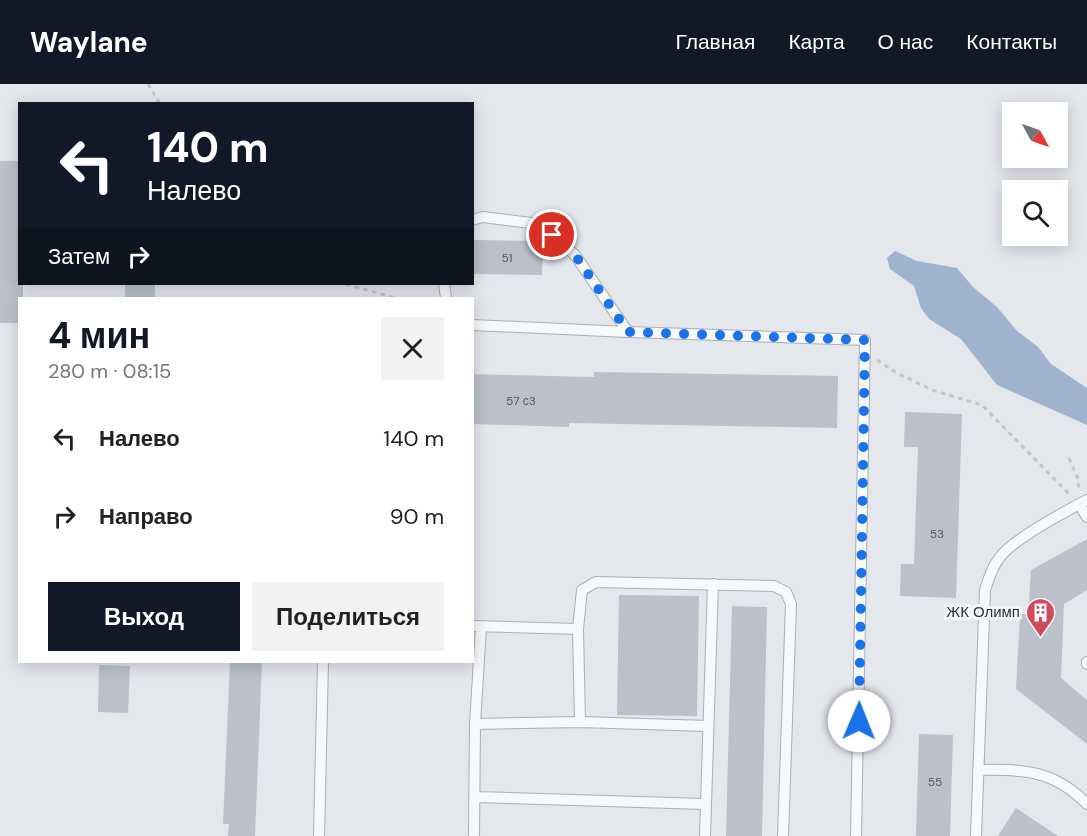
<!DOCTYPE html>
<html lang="ru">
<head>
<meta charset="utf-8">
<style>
  body { margin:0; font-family:"DM Sans",sans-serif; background:#f2f2f2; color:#202124; height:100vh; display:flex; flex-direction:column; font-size:22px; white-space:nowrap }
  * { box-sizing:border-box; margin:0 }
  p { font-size:20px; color:#757577 }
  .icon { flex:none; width:33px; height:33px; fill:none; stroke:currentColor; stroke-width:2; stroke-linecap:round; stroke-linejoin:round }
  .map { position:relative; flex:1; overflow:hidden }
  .details { position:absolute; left:18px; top:213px; width:456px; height:366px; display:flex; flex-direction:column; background:#fff; border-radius:0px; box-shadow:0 3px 15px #0003 }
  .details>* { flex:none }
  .banner { position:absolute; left:18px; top:18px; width:456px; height:183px; border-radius:0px; box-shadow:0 3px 15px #0003; background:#111827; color:#fff; overflow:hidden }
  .needle { width:39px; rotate:130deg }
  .tools { position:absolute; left:1002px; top:18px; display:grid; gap:12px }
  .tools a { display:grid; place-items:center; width:66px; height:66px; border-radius:0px; background:#fff; box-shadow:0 3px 15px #0003; font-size:30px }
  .pin { position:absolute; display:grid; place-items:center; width:51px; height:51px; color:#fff; margin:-26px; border:3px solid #fff; border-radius:50%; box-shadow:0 2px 6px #0007 }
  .me { position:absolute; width:66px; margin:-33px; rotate:1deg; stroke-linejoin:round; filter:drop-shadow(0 0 4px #0008) }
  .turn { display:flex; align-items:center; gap:21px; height:126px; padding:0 30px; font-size:27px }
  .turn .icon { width:78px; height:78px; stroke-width:2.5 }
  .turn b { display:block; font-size:42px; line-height:51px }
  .then { display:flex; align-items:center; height:57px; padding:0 30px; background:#0003; gap:12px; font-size:22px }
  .round { display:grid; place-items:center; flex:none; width:63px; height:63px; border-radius:0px; background:#f2f2f2 }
  .summary { display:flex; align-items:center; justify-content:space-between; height:102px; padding:0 30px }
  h1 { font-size:36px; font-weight:700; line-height:45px; color:#111827 }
  .cta { display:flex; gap:12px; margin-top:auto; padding:12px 30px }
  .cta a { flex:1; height:69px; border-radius:0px; background:#111827; color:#fff; font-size:24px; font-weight:700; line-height:69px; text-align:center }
  .cta a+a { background:#f2f2f2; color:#202124 }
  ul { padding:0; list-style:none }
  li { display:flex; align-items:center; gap:18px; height:78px; padding:0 30px }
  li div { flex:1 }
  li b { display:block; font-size:22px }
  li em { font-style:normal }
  header { display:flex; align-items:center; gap:36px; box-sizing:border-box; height:84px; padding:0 30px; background:#111827; color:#fff }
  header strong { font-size:28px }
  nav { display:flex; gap:33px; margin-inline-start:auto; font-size:21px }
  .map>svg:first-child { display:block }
  .water { fill:#9fb4cc }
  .building { fill:#bbc0ca }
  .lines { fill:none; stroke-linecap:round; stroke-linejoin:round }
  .service-casing { stroke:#a9aeb7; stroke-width:12 }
  .path { stroke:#c2c5cb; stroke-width:3; stroke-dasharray:4.5 4.5; stroke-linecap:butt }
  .service { stroke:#f7f8fa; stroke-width:10 }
  .route { stroke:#1a73e8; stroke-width:10; stroke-dasharray:0 18 }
  .labels { text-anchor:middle; stroke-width:6; stroke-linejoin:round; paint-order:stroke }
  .number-label { font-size:12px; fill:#4f5766 }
  .poi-label { font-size:15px; fill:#2b3445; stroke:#f4f6f9; text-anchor:end }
</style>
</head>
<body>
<header>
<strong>Waylane</strong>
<nav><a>Главная</a><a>Карта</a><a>О нас</a><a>Контакты</a></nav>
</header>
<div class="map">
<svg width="1087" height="752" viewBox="0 0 1087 752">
  <rect width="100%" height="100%" fill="#e4e7ec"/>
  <!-- water -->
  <path class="water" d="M895,167L917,177L957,184L973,203L997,223L1017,247L1038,263L1051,280L1087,304V341L997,301L961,255L929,235L921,224L914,202L890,185L887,174Z"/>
  <!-- building -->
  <path class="building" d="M0,77H20V200H23V214H20V239H0Z
    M472,156L543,157L542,191L472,190Z
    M125,200H155V214H125Z
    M594,288L838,292L837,344L569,339V343L472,340V290L594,293Z
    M905,328L962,330L956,514L900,512L901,480H914L918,363H904Z
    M1087,455V506L1064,520L1061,594L1087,616V660L1016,605L1020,530H1028L1031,486Z
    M619,511L699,512L697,632L617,631Z
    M732,522L767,523L762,752H726Z
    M230,578H262L255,752H228L229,740H223Z
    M99,581L130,582L128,629L98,628Z
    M919,650L953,651L950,752H916Z
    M1016,724L1058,752H998Z"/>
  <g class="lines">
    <defs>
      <path id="service" d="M472,136L483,133L539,140L575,171L628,248
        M444,200L446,214
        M472,241L628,248L865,256L856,752
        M1079,420L1087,433
        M472,542L578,545
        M1087,578V580
        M580,638L578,545L582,506L596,498L774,502L786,508L791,520L783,752
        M475,640L580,638L708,642
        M978,686C1023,685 1054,686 1087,720
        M475,713L705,720
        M319,752L323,578
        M474,752L475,640L481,543
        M705,752L713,500
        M976,752L985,506C989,494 992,483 1000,473C1014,455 1066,427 1087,416"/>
    </defs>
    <!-- service casing -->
    <use href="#service" class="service-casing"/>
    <!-- path -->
    <path class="path" d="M148,0L160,20
      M346,200L395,214
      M877,276L895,288L932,306L982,321L1069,410
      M1069,374L1078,395L1079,407"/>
    <!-- service -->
    <use href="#service" class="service"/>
  </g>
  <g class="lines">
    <!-- route -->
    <path class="route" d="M552,151L575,171L628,248L865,256L859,637"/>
  </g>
  <!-- icons -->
  <defs>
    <symbol id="building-pin" viewBox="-11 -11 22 30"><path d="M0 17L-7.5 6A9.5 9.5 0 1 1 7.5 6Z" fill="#d1495b" stroke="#f4f6f9"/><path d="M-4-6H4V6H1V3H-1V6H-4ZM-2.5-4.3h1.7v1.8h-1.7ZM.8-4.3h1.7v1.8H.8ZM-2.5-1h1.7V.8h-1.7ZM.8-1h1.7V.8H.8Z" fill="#fff"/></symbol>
  </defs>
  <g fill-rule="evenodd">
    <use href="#building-pin" x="1024" y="512" width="33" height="45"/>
  </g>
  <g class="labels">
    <!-- number labels -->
    <g class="number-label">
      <text x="507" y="178">51</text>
      <text x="521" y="321">57 с3</text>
      <text x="937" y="454">53</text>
      <text x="935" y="702">55</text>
    </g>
    <!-- poi labels -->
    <g class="poi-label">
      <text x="1020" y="533">ЖК Олимп</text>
    </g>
  </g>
</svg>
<div class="tools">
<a><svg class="needle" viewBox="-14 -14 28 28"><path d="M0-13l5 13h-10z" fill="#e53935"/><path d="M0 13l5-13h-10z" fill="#757577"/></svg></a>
<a><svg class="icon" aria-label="search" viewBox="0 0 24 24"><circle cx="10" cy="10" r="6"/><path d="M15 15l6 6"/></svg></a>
</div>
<div class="pin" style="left:552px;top:151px;background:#d93025"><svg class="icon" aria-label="arrive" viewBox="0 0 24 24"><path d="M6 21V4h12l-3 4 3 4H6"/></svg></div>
<svg class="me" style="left:859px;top:637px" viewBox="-20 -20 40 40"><circle r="19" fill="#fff"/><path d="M0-13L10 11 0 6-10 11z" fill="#1a73e8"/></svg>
<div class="banner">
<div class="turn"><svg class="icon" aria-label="left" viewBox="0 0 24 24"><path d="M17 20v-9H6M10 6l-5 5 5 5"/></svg><div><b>140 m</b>Налево</div></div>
<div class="then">Затем<svg class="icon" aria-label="right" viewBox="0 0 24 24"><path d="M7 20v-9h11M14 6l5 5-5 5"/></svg></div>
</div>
<section class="details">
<div class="summary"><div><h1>4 мин</h1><p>280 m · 08:15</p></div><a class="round"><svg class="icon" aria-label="close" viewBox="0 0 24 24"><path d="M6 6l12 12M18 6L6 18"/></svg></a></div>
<ul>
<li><svg class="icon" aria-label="left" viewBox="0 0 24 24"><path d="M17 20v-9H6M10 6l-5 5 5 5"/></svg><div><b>Налево</b></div><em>140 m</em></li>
<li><svg class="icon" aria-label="right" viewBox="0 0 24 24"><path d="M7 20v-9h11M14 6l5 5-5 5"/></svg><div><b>Направо</b></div><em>90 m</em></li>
</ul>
<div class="cta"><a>Выход</a><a>Поделиться</a></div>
</section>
</div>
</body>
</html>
